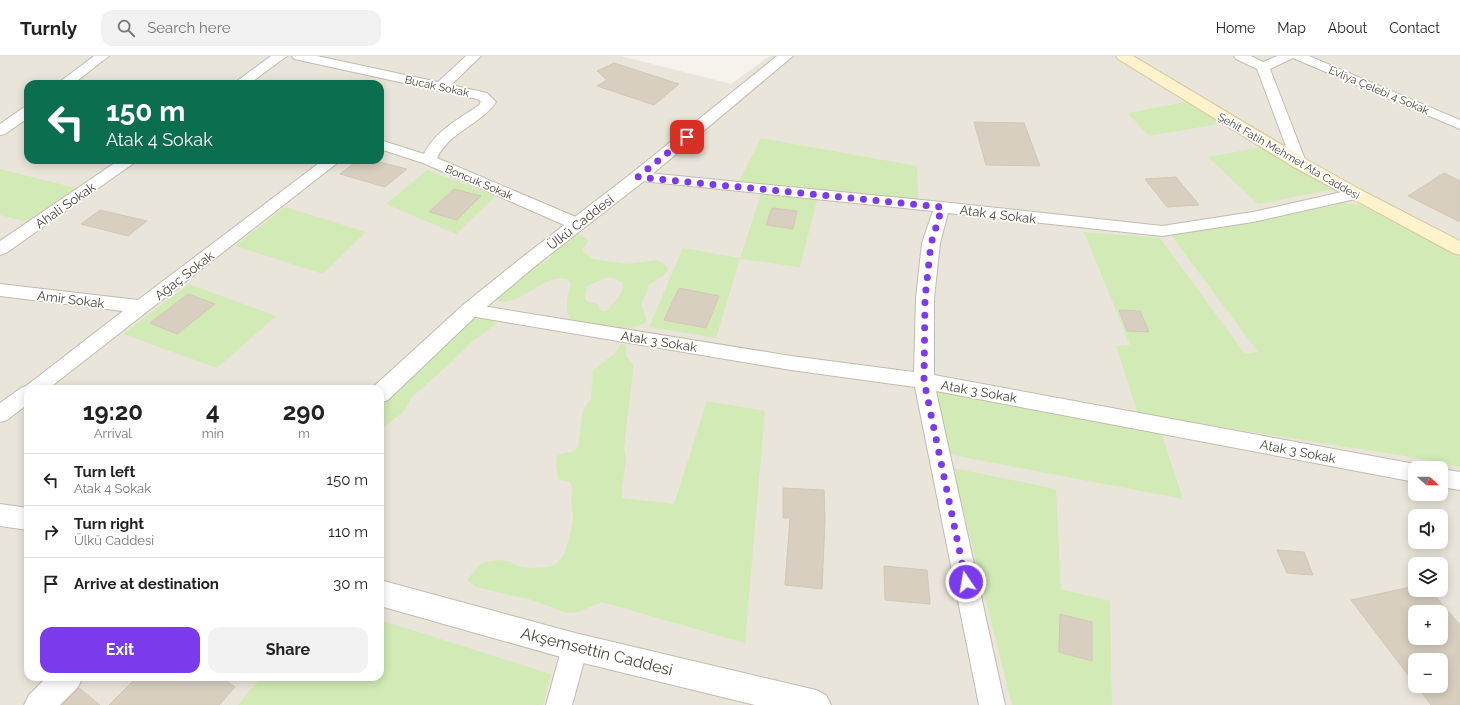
<!DOCTYPE html>
<html lang="en">
<head>
<meta charset="utf-8">
<style>
  body { margin:0; font-family:Raleway,sans-serif; background:#f2f2f2; color:#222; height:100vh; display:flex; flex-direction:column; font-size:15px; white-space:nowrap }
  * { box-sizing:border-box; margin:0 }
  p { font-size:13px; color:#767676 }
  .icon { flex:none; width:22px; height:22px; fill:none; stroke:currentColor; stroke-width:2; stroke-linecap:round; stroke-linejoin:round }
  .map { position:relative; flex:1; overflow:hidden }
  .side { position:absolute; left:24px; top:329px; width:360px; height:296px; display:flex; flex-direction:column; background:#fff; border-radius:12px; box-shadow:0 2px 10px #0003 }
  .side>* { flex:none }
  .top-card { position:absolute; left:24px; top:24px; width:360px; height:84px; border-radius:12px; box-shadow:0 2px 10px #0003; background:#0b6e4f; color:#fff; overflow:hidden }
  .needle { width:26px; rotate:111deg }
  .buttons { position:absolute; left:1408px; top:405px; display:grid; gap:8px }
  .buttons a { display:grid; place-items:center; width:40px; height:40px; border-radius:8px; background:#fff; box-shadow:0 2px 10px #0003; font-size:20px }
  .pin { position:absolute; display:grid; place-items:center; width:34px; height:34px; color:#fff; margin:-17px; border-radius:8px; box-shadow:0 2px 6px #0006 }
  .me { position:absolute; width:44px; margin:-22px; rotate:348deg; stroke-linejoin:round; filter:drop-shadow(0 0 3px #0008) }
  .turn { display:flex; align-items:center; gap:14px; height:84px; padding:0 16px; font-size:18px }
  .turn .icon { width:52px; height:52px; stroke-width:2.5 }
  .turn b { display:block; font-size:28px; line-height:34px }
  .eta { display:flex; justify-content:space-evenly; align-items:center; height:68px; text-align:center }
  .eta b { font-size:24px; font-weight:700; line-height:28px }
  .primary-button { display:flex; gap:8px; margin-top:auto; padding:8px 16px }
  .primary-button a { flex:1; height:46px; border-radius:12px; background:#7c3aed; color:#fff; font-size:16px; font-weight:700; line-height:46px; text-align:center }
  .primary-button a+a { background:#f2f2f2; color:#222 }
  ul { padding:0; list-style:none }
  li { display:flex; align-items:center; gap:12px; height:52px; padding:0 16px; border-top:1px solid #e0e0e0 }
  li div { flex:1 }
  li b { display:block; font-size:15px }
  li em { font-style:normal }
  header { display:flex; align-items:center; gap:24px; box-sizing:border-box; height:56px; padding:0 20px; background:#fff; border-bottom:1px solid #e0e0e0 }
  header strong { font-size:19px }
  nav { display:flex; gap:22px; margin-inline-start:auto; font-size:14px }
  .search { width:280px; height:36px; background:#f2f2f2; display:flex; align-items:center; gap:10px; box-sizing:border-box; padding:0 14px; border-radius:12px; color:#767676; font-size:15px }
  .map>svg:first-child { display:block }
  .residential { fill:#eae5da; fill-rule:evenodd }
  .green { fill:#d2eab5; fill-rule:evenodd }
  .building { fill:#d8cfc1; stroke:#d3c7b4; fill-rule:evenodd }
  .lines { fill:none; stroke-linecap:round; stroke-linejoin:round }
  .minor-casing { stroke:#c2bbae; stroke-width:2 }
  .tertiary-casing { stroke:#c2bbae; stroke-width:2 }
  .secondary-casing { stroke:#d6c79b; stroke-width:2 }
  .minor { fill:#fff; fill-rule:evenodd }
  .tertiary { fill:#fff; fill-rule:evenodd }
  .secondary { fill:#fff3cd; fill-rule:evenodd }
  .route { stroke:#7c3aed; stroke-width:7; stroke-dasharray:0 12.6 }
  .labels { text-anchor:middle; stroke-width:3.5; stroke-linejoin:round; paint-order:stroke }
  .far-street-label { font-size:11px; fill:#4b4439; stroke:#fff }
  .street-label { font-size:13px; fill:#4b4439; stroke:#fff }
  .near-street-label { font-size:16px; fill:#4b4439; stroke:#fff }
</style>
</head>
<body>
<header>
<strong>Turnly</strong>
<div class="search"><svg class="icon" aria-label="search" viewBox="0 0 24 24"><circle cx="10" cy="10" r="6"/><path d="M15 15l6 6"/></svg>Search here</div>
<nav><a>Home</a><a>Map</a><a>About</a><a>Contact</a></nav>
</header>
<div class="map">
<svg width="1460" height="649" viewBox="0 0 1460 649">
  <rect width="100%" height="100%" fill="#f6f3ec"/>
  <!-- residential -->
  <path class="residential" d="M0,0H621L731,28L770,0H1460V649H0ZM28,28H380V104H28ZM28,333H380V621H28ZM1415,412H1441V438H1415ZM1415,460H1441V486H1415ZM1415,508H1441V534H1415ZM1415,556H1441V582H1415ZM1415,604H1441V630H1415Z"/>
  <!-- green -->
  <path class="green" d="M1190,45L1224,67L1149,80L1128,57Z
    M761,82L917,110L918,144L739,125Z
    M1263,91L1335,133L1258,148L1208,101Z
    M0,113L76,132L27,166L0,159Z
    M427,114L496,140L456,178L386,148Z
    M761,138L817,144L800,211L740,203L716,282L649,271L683,192L740,202Z
    M1342,147L1360,149L1460,201V411L1418,402L1138,358L1116,290L1130,289L1084,176L1160,182L1245,298L1258,296L1171,179C1229,171 1285,161 1342,147Z
    M285,151L366,176L323,218L235,190Z
    M579,179L587,183L588,186L582,194L592,203L627,208L656,204L666,209L668,214L664,219L648,230C648,238 642,241 642,248C642,255 647,259 646,266C640,270 629,273 622,273C612,273 576,269 570,262C564,254 568,237 571,228L567,223C544,217 516,254 497,244L512,228L533,211L546,205L551,201L555,191L573,180ZM605,222H613L623,227C623,237 620,240 613,247C609,251 609,256 601,255L597,248L588,246L585,242L587,230Z
    M189,228L276,260L217,312L123,278Z
    M475,259L499,262L497,267L473,285L445,312L412,341L403,356L380,374V347L426,306Z
    M621,288H626C627,302 623,297 633,308V315L624,391L626,405L622,432V442L674,448L707,345L765,355L745,587L602,546L578,556L566,557L532,544L476,531L467,524L481,507L499,504L511,506L520,511L531,512L550,511L556,508L564,499L570,478L573,462L571,443L572,429L569,426L558,423L556,410L557,400L563,397L573,396L578,391L583,354L591,343L593,314L614,298Z
    M936,332L1161,376L1183,443L947,398Z
    M953,412L1056,433L1061,533L1110,545L1112,649H1012Z
    M380,564L551,618L543,649H238L261,621H380Z"/>
  <!-- building -->
  <path class="building" d="M614,7L679,28L654,49L597,30L607,24L597,15Z
    M974,66L1024,67L1040,110L986,109Z
    M358,104H372L407,113L385,131L340,118Z
    M1444,117L1460,125V166L1408,140Z
    M1176,121L1199,149L1167,151L1145,123Z
    M454,133L481,140L457,164L429,156Z
    M772,152L797,155L793,173L766,169Z
    M100,154L147,165L128,180L81,168Z
    M679,232L719,240L706,272L664,264Z
    M188,238L215,248L177,278L150,267Z
    M1119,254L1140,255L1149,276L1127,275Z
    M783,432L824,434L825,465L822,533L785,529L790,462H783Z
    M1277,494L1304,496L1313,519L1287,517Z
    M884,510L927,514L930,548L885,544Z
    M1415,530V534H1430L1460,569V649H1431L1417,630H1441V604H1415V628L1351,544ZM1415,556H1441V582H1415Z
    M1060,558L1092,566V605L1059,596Z
    M137,621H220L235,631L219,649H109Z
    M79,632L100,649H62Z"/>
  <g class="lines">
    <defs>
      <path id="minor" d="M94,0H109L73,28H57Z
        M271,0H287L249,28H233Z
        M292,0H317L438,26L466,0H481L451,29L487,37L496,46C480,69 449,76 437,102L583,164L585,168L583,172L577,173L571,172L423,107L380,93V84L424,98C435,75 459,63 479,49L481,46L477,43L299,4L294,3Z
        M1234,0H1251L1263,6L1277,0H1309L1460,64V73L1293,2L1270,13L1306,106L1303,109L1298,111L1293,109L1257,13L1236,3Z
        M28,51V62L5,78L0,79V68L23,52Z
        M119,104H137L134,107L6,197L0,199V185Z
        M323,104H341L48,333H28V348L7,364L0,366V347L21,332L26,330L123,255L0,240V228L138,244Z
        M638,116L942,146L1162,170L1253,156L1355,133L1361,135L1363,138L1361,141L1355,143L1253,166L1162,180L948,157L940,187L934,242V319L1415,408L1423,412H1415V426L936,335L1005,649H979L915,331L791,314L470,260L463,259L461,254L463,249L470,248L791,300L914,316L916,242L922,187L933,155L632,124L630,121L632,118Z
        M1441,413L1460,416V434L1441,431Z
        M575,579L584,582L588,591L572,649H546L562,591L566,582Z"/>
      <path id="tertiary" d="M777,0H793L644,125L534,211L477,259L388,344L380,347V333L372,332L463,249L520,203L632,117Z
        M0,448L28,452V474L0,470Z
        M380,524L575,577L816,634L826,639L831,649H755L575,605L380,550Z
        M47,621H83L78,631L60,649H24L29,639Z"/>
      <path id="secondary" d="M1116,0H1133L1304,102L1361,134L1460,185V199L1453,197L1292,110L1118,3Z"/>
    </defs>
    <!-- minor casing -->
    <use href="#minor" class="minor-casing"/>
    <!-- tertiary casing -->
    <use href="#tertiary" class="tertiary-casing"/>
    <!-- secondary casing -->
    <use href="#secondary" class="secondary-casing"/>
    <!-- minor -->
    <use href="#minor" class="minor"/>
    <!-- tertiary -->
    <use href="#tertiary" class="tertiary"/>
    <!-- secondary -->
    <use href="#secondary" class="secondary"/>
  </g>
  <g class="lines">
    <!-- route -->
    <path class="route" d="M687,81L638,121L942,151L931,188L925,242L924,325L966,526"/>
  </g>
  <g class="labels">
    <!-- far-street labels -->
    <g class="far-street-label">
      <text transform="translate(437 30) rotate(12)" y="4">Bucak Sokak</text>
      <text transform="translate(1379 34) rotate(23)" y="4">Evliya Çelebi 4 Sokak</text>
      <text transform="translate(1289 100) rotate(30)" y="4">Şehit Fatih Mehmet Ata Caddesi</text>
      <text transform="translate(479 126) rotate(23)" y="4">Boncuk Sokak</text>
    </g>
    <!-- street labels -->
    <g class="street-label">
      <text transform="translate(65 149) rotate(-35)" y="5">Ahali Sokak</text>
      <text transform="translate(998 158) rotate(7)" y="5">Atak 4 Sokak</text>
      <text transform="translate(580 166) rotate(-38)" y="5">Ülkü Caddesi</text>
      <text transform="translate(184 219) rotate(-38)" y="5">Ağaç Sokak</text>
      <text transform="translate(71 243) rotate(7)" y="5">Amir Sokak</text>
      <text transform="translate(659 285) rotate(9)" y="5">Atak 3 Sokak</text>
      <text transform="translate(979 335) rotate(10)" y="5">Atak 3 Sokak</text>
      <text transform="translate(1298 395) rotate(11)" y="5">Atak 3 Sokak</text>
    </g>
    <!-- near-street labels -->
    <g class="near-street-label">
      <text transform="translate(597 595) rotate(14)" y="6">Akşemsettin Caddesi</text>
    </g>
  </g>
</svg>
<div class="buttons">
<a><svg class="needle" viewBox="-14 -14 28 28"><path d="M0-13l5 13h-10z" fill="#e53935"/><path d="M0 13l5-13h-10z" fill="#767676"/></svg></a>
<a><svg class="icon" aria-label="sound" viewBox="0 0 24 24"><path d="M4 9h4l5-4v14l-5-4H4zM17 9q2 3 0 6"/></svg></a>
<a><svg class="icon" aria-label="layers" viewBox="0 0 24 24"><path d="M12 4l9 5-9 5-9-5zM3 14l9 5 9-5"/></svg></a>
<a>+</a>
<a>−</a>
</div>
<div class="pin" style="left:687px;top:81px;background:#d93025"><svg class="icon" aria-label="arrive" viewBox="0 0 24 24"><path d="M6 21V4h12l-3 4 3 4H6"/></svg></div>
<svg class="me" style="left:966px;top:526px" viewBox="-20 -20 40 40"><circle r="17" fill="#7c3aed" stroke="#fff" stroke-width="3"/><path d="M0-11L8 9 0 5-8 9z" fill="#fff"/></svg>
<div class="top-card">
<div class="turn"><svg class="icon" aria-label="left" viewBox="0 0 24 24"><path d="M17 20v-9H6M10 6l-5 5 5 5"/></svg><div><b>150 m</b>Atak 4 Sokak</div></div>
</div>
<section class="side">
<div class="eta">
<div><b>19:20</b><p>Arrival</p></div>
<div><b>4</b><p>min</p></div>
<div><b>290</b><p>m</p></div>
</div>
<ul>
<li><svg class="icon" aria-label="left" viewBox="0 0 24 24"><path d="M17 20v-9H6M10 6l-5 5 5 5"/></svg><div><b>Turn left</b><p>Atak 4 Sokak</p></div><em>150 m</em></li>
<li><svg class="icon" aria-label="right" viewBox="0 0 24 24"><path d="M7 20v-9h11M14 6l5 5-5 5"/></svg><div><b>Turn right</b><p>Ülkü Caddesi</p></div><em>110 m</em></li>
<li><svg class="icon" aria-label="arrive" viewBox="0 0 24 24"><path d="M6 21V4h12l-3 4 3 4H6"/></svg><div><b>Arrive at destination</b></div><em>30 m</em></li>
</ul>
<div class="primary-button"><a>Exit</a><a>Share</a></div>
</section>
</div>
</body>
</html>
